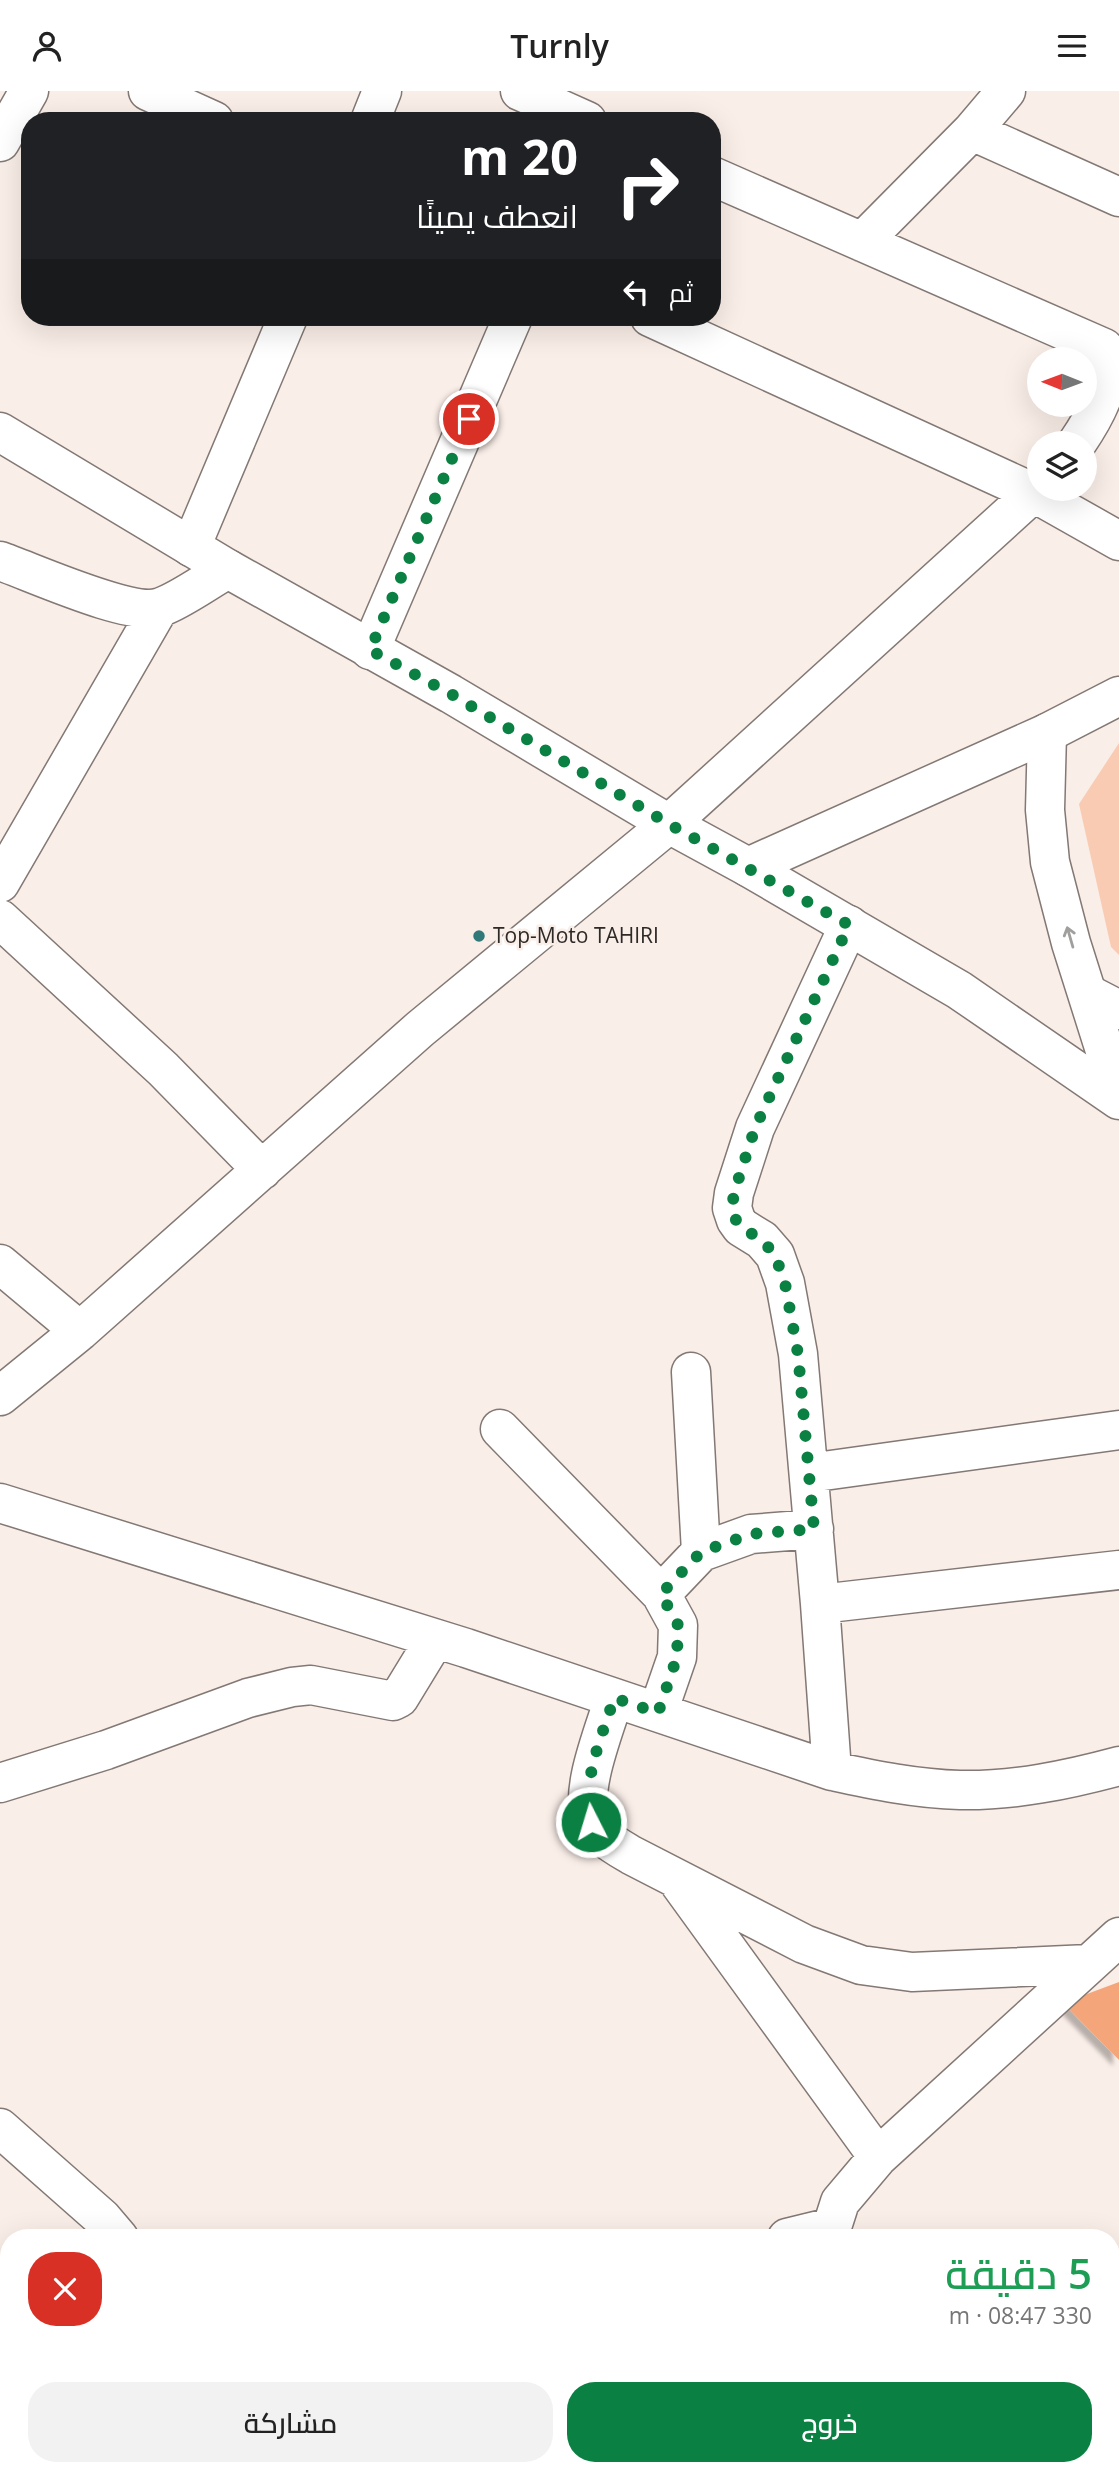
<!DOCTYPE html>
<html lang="ar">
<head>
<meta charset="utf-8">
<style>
  body { margin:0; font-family:"Open Sans",Cairo,sans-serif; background:#f2f2f2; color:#222; direction:rtl; height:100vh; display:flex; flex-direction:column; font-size:26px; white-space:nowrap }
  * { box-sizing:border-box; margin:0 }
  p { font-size:23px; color:#767676 }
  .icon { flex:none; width:38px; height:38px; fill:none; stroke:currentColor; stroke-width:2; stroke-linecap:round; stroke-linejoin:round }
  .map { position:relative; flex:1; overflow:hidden; direction:ltr }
  .drawer { position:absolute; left:0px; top:2138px; width:1120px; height:247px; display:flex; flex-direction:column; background:#fff; border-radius:28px 28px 0 0; box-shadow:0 7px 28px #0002; direction:rtl }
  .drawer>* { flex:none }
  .guide { position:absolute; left:21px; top:21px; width:700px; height:214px; border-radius:28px; box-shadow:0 7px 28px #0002; direction:rtl; background:#202124; color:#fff; overflow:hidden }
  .needle { width:46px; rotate:271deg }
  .fabs { position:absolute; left:1027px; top:256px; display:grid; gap:14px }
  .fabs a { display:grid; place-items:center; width:70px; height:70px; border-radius:50%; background:#fff; box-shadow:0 7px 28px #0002; font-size:35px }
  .pin { position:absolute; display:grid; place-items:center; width:60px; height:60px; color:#fff; margin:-30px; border:4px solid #fff; border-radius:50%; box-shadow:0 2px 7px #0007 }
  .me { position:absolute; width:77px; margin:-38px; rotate:355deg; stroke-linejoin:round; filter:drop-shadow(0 0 5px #0008) }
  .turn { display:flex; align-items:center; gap:24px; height:147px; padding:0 28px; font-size:32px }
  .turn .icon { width:91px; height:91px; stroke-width:2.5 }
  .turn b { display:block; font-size:49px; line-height:60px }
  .then { display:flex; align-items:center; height:66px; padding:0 28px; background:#0003; gap:14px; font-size:26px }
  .round { display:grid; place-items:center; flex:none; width:74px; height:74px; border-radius:28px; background:#f2f2f2 }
  .headline { display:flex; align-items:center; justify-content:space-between; height:119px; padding:0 28px }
  h1 { font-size:42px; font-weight:600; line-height:52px; color:#1e9e55 }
  .button { display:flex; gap:14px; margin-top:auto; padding:14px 28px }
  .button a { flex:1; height:80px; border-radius:28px; background:#0b8043; color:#fff; font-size:28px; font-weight:600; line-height:80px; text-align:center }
  .button a+a { background:#f2f2f2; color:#222 }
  header { display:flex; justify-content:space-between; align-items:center; height:91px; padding:0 28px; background:#fff; font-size:32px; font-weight:600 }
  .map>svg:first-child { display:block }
  .green { fill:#f9cbb3 }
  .building { fill:#f4a67a; filter:url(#shadow) }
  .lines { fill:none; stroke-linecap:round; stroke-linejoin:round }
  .minor-casing { stroke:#837873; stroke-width:41 }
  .major-casing { stroke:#837873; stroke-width:41 }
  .minor { stroke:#fff; stroke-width:38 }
  .major { stroke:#fff; stroke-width:38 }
  .oneway { stroke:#a09f9d }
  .route { stroke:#0b8043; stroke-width:12; stroke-dasharray:0 21.6 }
  .poi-dot { fill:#307978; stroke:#faeee8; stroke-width:2.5 }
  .labels { text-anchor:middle; stroke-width:5; stroke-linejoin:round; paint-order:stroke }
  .poi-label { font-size:21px; fill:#2d2926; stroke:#faeee8; text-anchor:start }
</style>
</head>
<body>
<header><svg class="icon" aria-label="menu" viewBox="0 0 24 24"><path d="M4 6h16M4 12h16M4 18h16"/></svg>Turnly<svg class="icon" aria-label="person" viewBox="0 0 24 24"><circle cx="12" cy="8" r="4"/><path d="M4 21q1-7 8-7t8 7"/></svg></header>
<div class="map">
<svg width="1119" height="2385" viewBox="0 0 1119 2385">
  <defs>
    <filter id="shadow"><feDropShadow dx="-6" dy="6" stdDeviation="2" flood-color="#0004"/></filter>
  </defs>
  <rect width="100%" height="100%" fill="#faeee8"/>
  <!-- green -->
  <path class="green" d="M1119,652V864L1111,856L1079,713Z"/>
  <!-- building -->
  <path class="building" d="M1119,1891V1969L1063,1912Z
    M243,2376H435L443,2385H245L241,2378Z"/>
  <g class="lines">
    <defs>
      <path id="minor" d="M148,0L214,30
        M520,0L587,30
        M370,30L382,0
        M972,40L1119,106
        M0,51L29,0
        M712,85L1104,257C1118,287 1094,327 1077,352
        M862,151L972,40L1006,0
        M650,226L1034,402L1119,450
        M191,456L288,226
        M0,470C32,481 132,527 161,516C181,509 208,489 228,478
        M370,559L513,226
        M748,776L1047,642L1119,605
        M0,792L159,517
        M0,828L163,978L262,1079
        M1088,903L1119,919
        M0,1173L80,1240
        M691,1281L701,1461
        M0,1305L80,1240L420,938L669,733L1040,396
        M500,1338L661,1503L678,1534L677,1566L658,1621
        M809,1382L1119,1339
        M0,1412L466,1557L832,1680C874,1689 917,1698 960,1699C1014,1700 1067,1689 1119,1675
        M661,1503L701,1461L751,1443L814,1438
        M820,1513L1119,1479
        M614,1607C605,1638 579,1699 591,1728C597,1745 616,1755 631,1764L804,1853L861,1874L912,1881L1089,1873
        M832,1680L820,1513L798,1263L785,1192L775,1164L762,1149L741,1136L736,1129L732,1117L734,1102L755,1037L849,834
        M0,1692L106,1659L248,1607L292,1596L311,1594L393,1610L399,1607L435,1548
        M680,1793L878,2066
        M0,2037L102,2127L119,2147
        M787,2147L832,2136
        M831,2147L832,2136L840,2111L878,2066L1119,1846
        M207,2385L217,2376
        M475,2385L485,2376
        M845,2385L847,2376"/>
      <path id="major" d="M0,341L228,478L451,603L669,733L748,776L959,899L1119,1009
        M1047,642L1045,719L1050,771L1071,852L1119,1004"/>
    </defs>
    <!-- minor casing -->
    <use href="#minor" class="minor-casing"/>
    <!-- major casing -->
    <use href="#major" class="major-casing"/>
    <!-- minor -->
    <use href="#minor" class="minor"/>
    <!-- major -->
    <use href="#major" class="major"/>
  </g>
  <!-- one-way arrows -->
  <defs><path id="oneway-shaft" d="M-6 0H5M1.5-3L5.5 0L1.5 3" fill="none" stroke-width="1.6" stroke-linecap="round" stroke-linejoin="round" transform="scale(1.75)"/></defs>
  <use class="oneway" href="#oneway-shaft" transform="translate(1070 846) rotate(-106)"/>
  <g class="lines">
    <!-- route -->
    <path class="route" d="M469,328L370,559L451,603L669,733L849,834L755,1037L734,1102L732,1117L736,1129L741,1136L762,1149L775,1164L785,1192L798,1263L814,1438L751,1443L701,1461L661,1503L678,1534L677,1566L658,1622L614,1607C602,1646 581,1690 591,1731"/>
  </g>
  <!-- markers -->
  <circle class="poi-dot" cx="479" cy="845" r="7"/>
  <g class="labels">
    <!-- poi labels -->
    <g class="poi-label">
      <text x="493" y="852">Top-Moto TAHIRI</text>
    </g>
  </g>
</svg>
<div class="fabs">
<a><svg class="needle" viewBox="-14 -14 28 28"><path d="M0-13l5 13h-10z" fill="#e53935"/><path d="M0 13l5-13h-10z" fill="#767676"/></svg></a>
<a><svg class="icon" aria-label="layers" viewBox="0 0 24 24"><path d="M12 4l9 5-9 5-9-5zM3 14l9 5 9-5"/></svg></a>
</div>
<div class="pin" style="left:469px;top:328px;background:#d93025"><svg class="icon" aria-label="arrive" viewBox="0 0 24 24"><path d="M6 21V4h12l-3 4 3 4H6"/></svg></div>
<svg class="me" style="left:591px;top:1731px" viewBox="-20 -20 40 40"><circle r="17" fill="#0b8043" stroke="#fff" stroke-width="3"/><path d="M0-11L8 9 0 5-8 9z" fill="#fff"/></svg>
<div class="guide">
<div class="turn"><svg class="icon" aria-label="right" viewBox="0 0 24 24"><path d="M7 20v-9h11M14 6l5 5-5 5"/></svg><div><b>20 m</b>انعطف يمينًا</div></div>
<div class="then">ثم<svg class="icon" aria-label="left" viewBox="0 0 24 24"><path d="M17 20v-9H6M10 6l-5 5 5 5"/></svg></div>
</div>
<section class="drawer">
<div class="headline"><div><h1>5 دقيقة</h1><p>330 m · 08:47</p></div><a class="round" style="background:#d93025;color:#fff"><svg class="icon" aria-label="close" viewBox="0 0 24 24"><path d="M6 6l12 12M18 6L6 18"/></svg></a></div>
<div class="button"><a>خروج</a><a>مشاركة</a></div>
</section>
</div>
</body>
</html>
